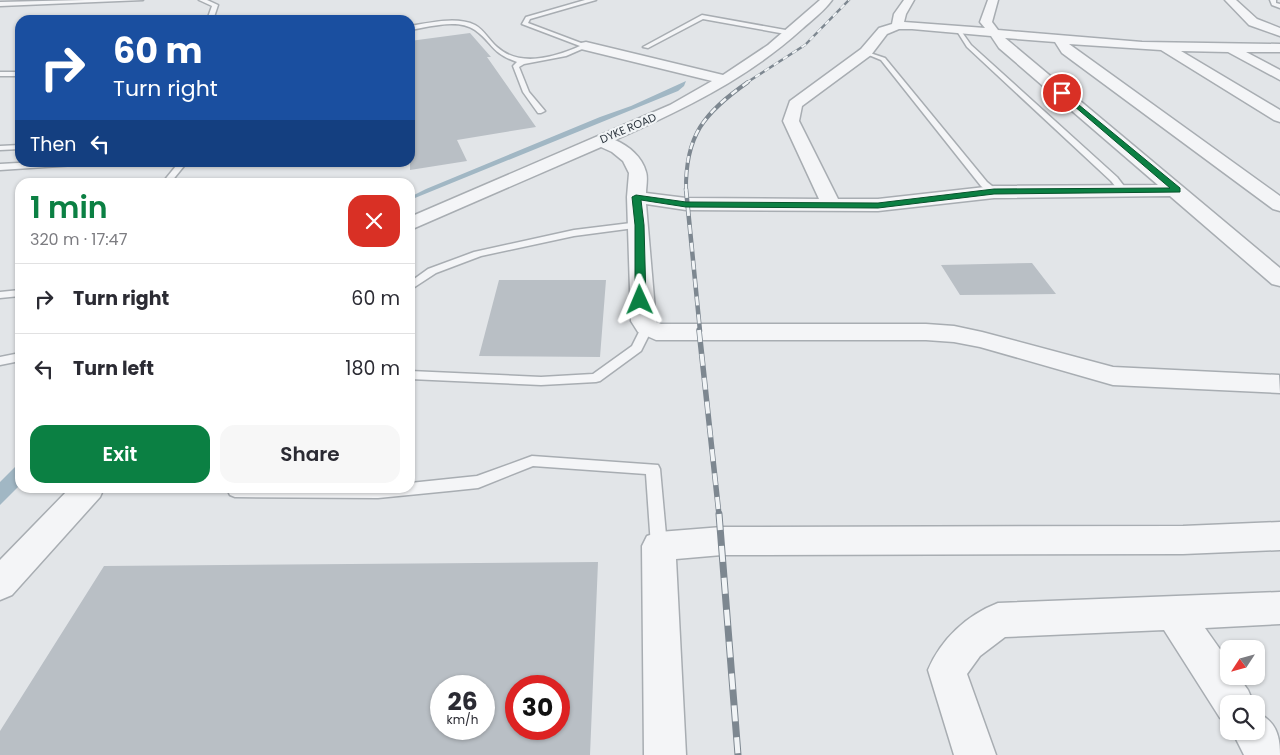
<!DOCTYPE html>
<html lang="en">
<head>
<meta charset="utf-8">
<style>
  body { margin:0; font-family:Poppins,sans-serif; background:#f7f7f7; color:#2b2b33; height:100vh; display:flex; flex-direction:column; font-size:19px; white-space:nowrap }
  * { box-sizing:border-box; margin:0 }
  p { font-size:16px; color:#7c7c81 }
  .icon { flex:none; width:28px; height:28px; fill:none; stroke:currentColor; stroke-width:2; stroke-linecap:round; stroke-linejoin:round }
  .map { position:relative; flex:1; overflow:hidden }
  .details { position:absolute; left:15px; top:178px; width:400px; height:315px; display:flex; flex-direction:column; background:#fff; border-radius:15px; box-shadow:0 1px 4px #0004 }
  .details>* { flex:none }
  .top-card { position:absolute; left:15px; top:15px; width:400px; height:152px; border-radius:15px; box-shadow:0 1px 4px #0004; background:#1a4fa0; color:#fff; overflow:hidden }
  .needle { width:32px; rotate:234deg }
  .buttons { position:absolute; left:1220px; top:640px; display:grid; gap:10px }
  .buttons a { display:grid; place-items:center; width:45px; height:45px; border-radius:10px; background:#fff; box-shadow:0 1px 4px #0004; font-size:25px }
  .speed { position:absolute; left:430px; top:675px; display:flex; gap:10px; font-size:25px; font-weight:700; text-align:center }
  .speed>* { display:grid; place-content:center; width:65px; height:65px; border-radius:50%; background:#fff; box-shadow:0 1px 4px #0004; line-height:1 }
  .speed small { font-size:12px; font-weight:400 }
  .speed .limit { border:8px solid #d22; background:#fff; color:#111 }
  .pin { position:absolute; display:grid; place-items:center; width:42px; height:42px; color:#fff; margin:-21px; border:2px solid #fff; border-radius:50%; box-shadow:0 1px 5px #0007 }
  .me { position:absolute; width:55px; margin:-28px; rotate:359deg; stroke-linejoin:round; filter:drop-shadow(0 0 4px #0008) }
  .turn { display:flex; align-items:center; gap:18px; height:105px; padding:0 15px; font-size:22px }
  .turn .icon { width:65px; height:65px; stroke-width:2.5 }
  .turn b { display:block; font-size:35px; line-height:42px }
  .then { display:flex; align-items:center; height:48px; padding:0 15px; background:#0003; gap:10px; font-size:19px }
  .round { display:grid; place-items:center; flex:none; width:52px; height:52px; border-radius:15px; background:#f7f7f7 }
  .summary { display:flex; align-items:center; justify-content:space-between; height:85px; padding:0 15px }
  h1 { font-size:30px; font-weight:600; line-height:38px; color:#0b8043 }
  .action { display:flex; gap:10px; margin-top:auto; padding:10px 15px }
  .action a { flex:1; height:58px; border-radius:15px; background:#0b8043; color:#fff; font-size:20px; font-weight:600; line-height:58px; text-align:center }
  .action a+a { background:#f7f7f7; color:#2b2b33 }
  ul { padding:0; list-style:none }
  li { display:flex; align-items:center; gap:15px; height:70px; padding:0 15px; border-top:1px solid #e1e1e2 }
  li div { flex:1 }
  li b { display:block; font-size:19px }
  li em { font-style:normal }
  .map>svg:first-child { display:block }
  .water { fill:#a1b7c4 }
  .building { fill:#b9bfc5; fill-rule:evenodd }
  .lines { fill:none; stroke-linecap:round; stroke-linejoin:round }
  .lane-casing { stroke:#a8adb2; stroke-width:3 }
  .street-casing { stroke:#a8adb2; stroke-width:3 }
  .lane { fill:#f4f5f7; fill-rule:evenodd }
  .street { fill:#f4f5f7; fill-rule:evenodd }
  .rail-far4-casing { stroke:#7d8790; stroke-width:2.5 }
  .rail-far3-casing { stroke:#7d8790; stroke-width:4 }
  .rail-far2-casing { stroke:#7d8790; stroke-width:4.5 }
  .rail-far1-casing { stroke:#7d8790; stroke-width:5.5 }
  .rail-casing { stroke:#7d8790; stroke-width:7 }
  .rail-far4 { stroke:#f1f4f6; stroke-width:2; stroke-dasharray:5.5; stroke-linecap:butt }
  .rail-far3 { stroke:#f1f4f6; stroke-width:2.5; stroke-dasharray:7; stroke-linecap:butt }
  .rail-far2 { stroke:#f1f4f6; stroke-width:3; stroke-dasharray:9; stroke-linecap:butt }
  .rail-far1 { stroke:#f1f4f6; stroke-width:4; stroke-dasharray:12; stroke-linecap:butt }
  .rail { stroke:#f1f4f6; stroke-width:5; stroke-dasharray:16; stroke-linecap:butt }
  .route { fill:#0b8043; stroke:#07532c }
  .labels { text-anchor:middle; stroke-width:4.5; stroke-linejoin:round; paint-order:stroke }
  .far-street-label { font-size:11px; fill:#2c353e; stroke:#f1f4f6 }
</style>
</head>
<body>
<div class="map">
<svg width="1280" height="755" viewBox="0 0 1280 755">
  <rect width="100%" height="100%" fill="#e2e5e8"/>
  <!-- water -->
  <path class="water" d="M686,81L684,86L678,91L410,200V197L426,189L600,117L631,106Z
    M20,462V485L0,505V482Z"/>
  <!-- building -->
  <path class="building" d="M470,33L491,57H487L536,127L457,140L467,161L410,170V41Z
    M1032,263L1056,294L960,295L941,265Z
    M499,280H606L600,357L479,356Z
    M598,562L590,755H0V731L104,566ZM441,686H484V729H441ZM516,686H559V729H516Z"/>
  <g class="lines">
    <defs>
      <path id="lane" d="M85,0H143L0,6V2Z
        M199,0H207L218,5L213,20H207L212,6Z
        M585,0H596L530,19L528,23L589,46L566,56L524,64L519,67L529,92L545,111L541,113H538L523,92L513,66L517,62C491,53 493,43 475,30C458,18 429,27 410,30V26C430,23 456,16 475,25C484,30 489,40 497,47C520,68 555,57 580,46L522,24L526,17Z
        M1270,0H1276V3L1280,4V8L1272,5Z
        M702,15L791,31L794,33L791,35L703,19L648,48L643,47Z
        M955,28H959L971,45L1117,177L1127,190L1126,192H1120L1111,181L967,47Z
        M864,51L885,58L987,182L997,190V194H991L981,186L881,60L864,53Z
        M0,72H20V76H0Z
        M20,145V149L0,150V146Z
        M36,162H94L90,164L0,170V164Z
        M176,162H184V166L171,182H163L176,166Z
        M639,222L644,225L642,227L574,236L481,256L436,273L410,290V282L428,269L474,252L574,230Z
        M20,290V296L0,298V292Z
        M647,323L653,327L641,351L600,381L596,382L541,385L410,379V371L541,377L593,374L632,346L643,324Z
        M20,353V361L0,365V357Z
        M532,456L658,465L660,469L667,546L665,551L659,553L653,551L651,546L646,474L533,466L478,488L449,491L378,498L235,497L230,495L228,491L229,488H410V483L477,476Z"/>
      <path id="street" d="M820,0H832C824,11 812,20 802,29C747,79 682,110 615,140C629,146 642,157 646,172C648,178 646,187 646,193L686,198L819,199L783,121L790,101L861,49L879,28L892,24L894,14L904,0H914L906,14L904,22L985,28L980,22L988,0H998L992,22L998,30L1142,42L1280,44V52H1246L1280,70V80L1228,52L1181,51L1280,110V122L1274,120L1161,50L1069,44L1280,196V211L1273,209L1062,53L1055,42L1005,38L1280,268V286L1272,284L1170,196L994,198L878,211L686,210L646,204L656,322L661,324H926L954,326L982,332L1113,367L1279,375L1280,393L1113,385L980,347L954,342L926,340H656L638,332L631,321L627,197L629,173L623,161L612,152L601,147L410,230V217L670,105L712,81L581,49L580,46L581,43L586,42L723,75L768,45ZM899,29H912L991,36L999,48L1158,185L994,186L878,199H838L799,121L802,106L871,55L887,34Z
        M1225,0H1236L1257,19L1280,28V36L1249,25Z
        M70,488H104L100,497L12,595L0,600V560Z
        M1280,522V550L1183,554L722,555L676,559L686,755H644L642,546L647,536L659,532L722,527L1183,526Z
        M1280,592V624L1205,628L1229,662V676H1238L1248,690L1254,704H1229V722L1220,718L1164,630L1005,637L980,656L967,674L996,755H954L928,670C941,639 967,615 998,603Z
        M1256,712C1276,721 1280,735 1280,755H1244L1232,731H1256Z"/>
    </defs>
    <!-- lane casing -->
    <use href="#lane" class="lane-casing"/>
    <!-- street casing -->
    <use href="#street" class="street-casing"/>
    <!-- lane -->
    <use href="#lane" class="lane"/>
    <!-- street -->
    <use href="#street" class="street"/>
    <defs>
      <path id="rail-far4" d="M746,83L805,45L849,0"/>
      <path id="rail-far3" d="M686,191C685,135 704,113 748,82"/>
      <path id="rail-far2" d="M686,189L700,331"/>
      <path id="rail-far1" d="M699,330L719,515"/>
      <path id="rail" d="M719,514L738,755"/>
    </defs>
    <!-- rail-far4 casing -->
    <use href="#rail-far4" class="rail-far4-casing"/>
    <!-- rail-far3 casing -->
    <use href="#rail-far3" class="rail-far3-casing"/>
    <!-- rail-far2 casing -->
    <use href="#rail-far2" class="rail-far2-casing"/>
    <!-- rail-far1 casing -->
    <use href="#rail-far1" class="rail-far1-casing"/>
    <!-- rail casing -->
    <use href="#rail" class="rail-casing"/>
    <!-- rail-far4 -->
    <use href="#rail-far4" class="rail-far4"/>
    <!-- rail-far3 -->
    <use href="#rail-far3" class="rail-far3"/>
    <!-- rail-far2 -->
    <use href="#rail-far2" class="rail-far2"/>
    <!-- rail-far1 -->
    <use href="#rail-far1" class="rail-far1"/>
    <!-- rail -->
    <use href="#rail" class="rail"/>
  </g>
  <!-- route -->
  <path class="route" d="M1062,91L1180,188V192L994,194L878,208L686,207L641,200L644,225L646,300L640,303L635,300V225L632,197L636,195L686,202L878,203L994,189L1170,188L1060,94L1059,93Z"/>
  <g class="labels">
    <!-- far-street labels -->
    <g class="far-street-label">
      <text transform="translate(628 128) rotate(-23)" y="4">DYKE ROAD</text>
    </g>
  </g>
</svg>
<div class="buttons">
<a><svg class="needle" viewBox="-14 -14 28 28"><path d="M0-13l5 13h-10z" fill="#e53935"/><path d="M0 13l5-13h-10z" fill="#7c7c81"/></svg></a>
<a><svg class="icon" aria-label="search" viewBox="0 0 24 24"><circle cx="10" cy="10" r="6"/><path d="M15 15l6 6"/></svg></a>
</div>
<div class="speed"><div>26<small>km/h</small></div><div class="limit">30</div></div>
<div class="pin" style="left:1062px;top:93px;background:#d93025"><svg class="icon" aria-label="arrive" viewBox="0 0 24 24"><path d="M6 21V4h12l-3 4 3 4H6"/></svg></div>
<svg class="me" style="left:640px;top:300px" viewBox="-20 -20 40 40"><path d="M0-17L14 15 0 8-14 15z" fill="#0b8043" stroke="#fff" stroke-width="4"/></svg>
<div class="top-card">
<div class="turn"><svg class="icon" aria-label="right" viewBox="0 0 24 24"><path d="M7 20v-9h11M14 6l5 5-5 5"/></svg><div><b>60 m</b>Turn right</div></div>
<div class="then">Then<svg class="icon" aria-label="left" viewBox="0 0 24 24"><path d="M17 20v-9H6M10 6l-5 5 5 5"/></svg></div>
</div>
<section class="details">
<div class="summary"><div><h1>1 min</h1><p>320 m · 17:47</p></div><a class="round" style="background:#d93025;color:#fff"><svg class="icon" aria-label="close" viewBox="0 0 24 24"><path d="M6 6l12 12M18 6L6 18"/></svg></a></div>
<ul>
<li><svg class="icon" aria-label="right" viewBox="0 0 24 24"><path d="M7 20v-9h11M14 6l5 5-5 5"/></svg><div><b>Turn right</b></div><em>60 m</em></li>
<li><svg class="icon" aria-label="left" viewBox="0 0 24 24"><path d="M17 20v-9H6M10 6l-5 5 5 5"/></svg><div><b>Turn left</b></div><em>180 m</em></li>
</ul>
<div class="action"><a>Exit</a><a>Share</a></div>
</section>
</div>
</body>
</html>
